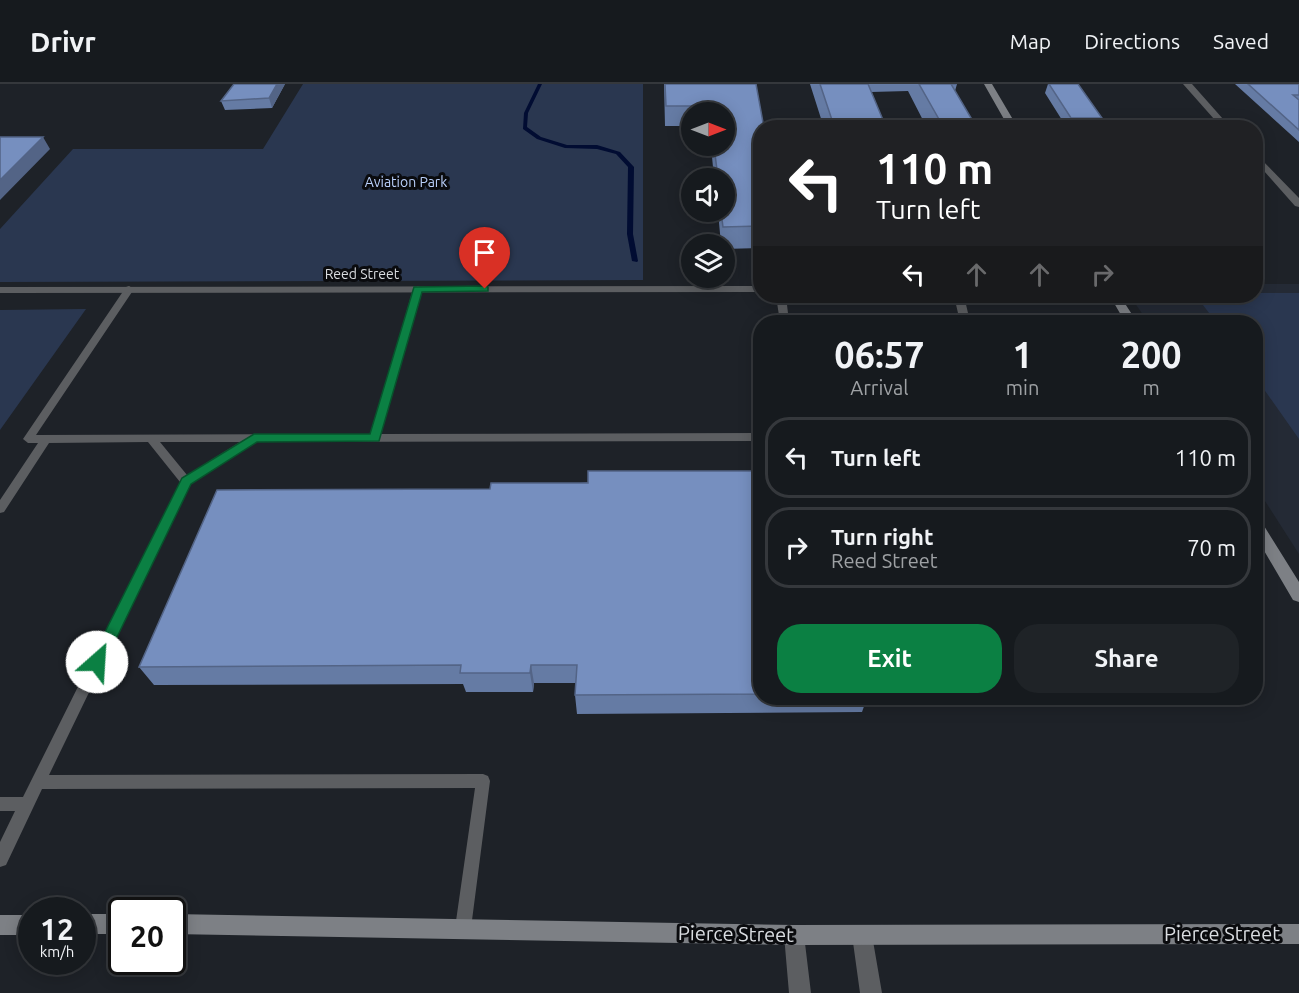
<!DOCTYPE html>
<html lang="en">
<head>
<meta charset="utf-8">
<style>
  body { margin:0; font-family:Ubuntu,sans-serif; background:#1f2327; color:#f1f3f6; height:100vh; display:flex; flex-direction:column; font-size:22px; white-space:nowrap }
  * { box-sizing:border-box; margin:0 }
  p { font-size:20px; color:#9ea1a4 }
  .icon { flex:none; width:33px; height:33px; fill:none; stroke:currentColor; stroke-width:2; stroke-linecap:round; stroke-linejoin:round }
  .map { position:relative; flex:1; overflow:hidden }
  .panel { position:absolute; left:753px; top:231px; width:510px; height:390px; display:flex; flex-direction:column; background:#161a1e; border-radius:24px; box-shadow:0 3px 15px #0003,0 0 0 2px #35383c }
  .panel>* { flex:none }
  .hud { position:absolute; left:753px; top:36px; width:510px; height:183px; border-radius:24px; box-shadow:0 3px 15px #0003,0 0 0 2px #35383c; background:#202124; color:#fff; overflow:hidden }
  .needle { width:39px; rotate:90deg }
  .fabs { position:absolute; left:681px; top:18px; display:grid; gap:12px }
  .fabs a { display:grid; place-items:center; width:54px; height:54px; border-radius:50%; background:#161a1e; box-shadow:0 3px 15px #0003,0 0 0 2px #35383c; font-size:30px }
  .speed { position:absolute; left:18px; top:813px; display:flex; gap:12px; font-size:30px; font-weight:700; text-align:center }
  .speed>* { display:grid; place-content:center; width:78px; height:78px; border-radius:50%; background:#161a1e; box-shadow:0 3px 15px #0003,0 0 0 2px #35383c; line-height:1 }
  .speed small { font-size:15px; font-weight:400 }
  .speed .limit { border:3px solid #111; border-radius:9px; background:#fff; color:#111 }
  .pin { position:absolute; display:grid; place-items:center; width:51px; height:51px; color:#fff; margin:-62px -26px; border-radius:50% 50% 50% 0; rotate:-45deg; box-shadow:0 0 6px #0007 }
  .pin .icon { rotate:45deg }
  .me { position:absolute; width:66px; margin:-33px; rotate:26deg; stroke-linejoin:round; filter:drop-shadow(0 0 4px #0008) }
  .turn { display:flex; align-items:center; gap:21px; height:126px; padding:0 24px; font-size:27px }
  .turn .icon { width:78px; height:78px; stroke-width:2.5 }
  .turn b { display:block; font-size:42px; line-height:51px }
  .lanes { display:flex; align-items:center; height:57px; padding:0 24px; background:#0003; justify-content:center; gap:30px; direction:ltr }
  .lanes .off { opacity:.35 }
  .eta { display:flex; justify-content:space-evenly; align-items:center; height:102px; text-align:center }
  .eta b { font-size:36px; font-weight:700; line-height:42px }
  .action { display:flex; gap:12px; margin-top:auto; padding:12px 24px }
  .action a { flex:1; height:69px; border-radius:24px; background:#0b8043; color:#fff; font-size:24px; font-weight:700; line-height:69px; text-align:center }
  .action a+a { background:#1f2327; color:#f1f3f6 }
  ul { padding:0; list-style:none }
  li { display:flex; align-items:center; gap:18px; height:81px; margin:0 12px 9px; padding:0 12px; border:3px solid #35383c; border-radius:24px }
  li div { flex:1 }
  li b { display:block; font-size:22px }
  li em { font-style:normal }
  header { display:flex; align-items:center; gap:36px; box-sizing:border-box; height:84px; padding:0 30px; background:#161a1e; border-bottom:2px solid #35383c }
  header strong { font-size:28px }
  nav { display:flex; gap:33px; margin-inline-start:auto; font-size:21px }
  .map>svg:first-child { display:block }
  .built { fill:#242a35 }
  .green { fill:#2a3750 }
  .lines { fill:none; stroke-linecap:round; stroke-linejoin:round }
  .stream { fill:#010c32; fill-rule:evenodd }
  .lane { fill:#5c5e61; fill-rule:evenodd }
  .street { fill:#5c5e61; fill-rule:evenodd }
  .secondary { fill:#7d8085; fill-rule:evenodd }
  .wall { fill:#657ba4 }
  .shaded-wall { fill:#536486 }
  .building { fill:#768fbf; stroke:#536486; stroke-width:1.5 }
  .route { fill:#0b8043; stroke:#07532c; stroke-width:1.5 }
  .labels { text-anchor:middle; stroke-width:6; stroke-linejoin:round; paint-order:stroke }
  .far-park-label { font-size:14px; fill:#bbd1fc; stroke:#0a0b0e }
  .far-street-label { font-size:14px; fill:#d9dce0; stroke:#0a0b0e }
  .near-street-label { font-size:20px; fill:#d9dce0; stroke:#0a0b0e }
</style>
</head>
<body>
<header>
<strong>Drivr</strong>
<nav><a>Map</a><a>Directions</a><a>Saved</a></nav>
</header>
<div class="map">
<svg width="1299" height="909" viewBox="0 0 1299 909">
  <rect width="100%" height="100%" fill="#1e2228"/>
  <!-- built -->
  <path class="built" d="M1256,200H1299V470L1256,403V238H1148L1130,212H1256Z"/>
  <!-- green -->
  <path class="green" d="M303,0H643V196L0,198V145L73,65H263Z
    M1256,209H1299V355L1256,294V238H1216L1196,212H1256Z
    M86,225L0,346V226Z"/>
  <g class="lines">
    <!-- stream -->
    <path class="stream" d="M538,0H542L528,29L527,43L541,53L567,61H597L620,68L634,83L633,150L638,177L637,178L632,177L627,150L628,83L616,70L597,65L565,64L537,55L523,45L524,29Z"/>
    <!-- lane -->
    <path class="lane" d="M129,202L134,205L36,351L371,350L413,205L418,202L423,205L381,350L760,349V357L256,358L190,400L49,691L483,690L488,692L490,697L471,844L469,850L463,852L457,850L455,844L475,704L42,705L6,781L0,783V758L15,727H0V713H23L180,398L148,358L49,359L4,428L0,429V416L38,359H28L23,355L126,203ZM160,358H240L187,391Z
      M776,212H786L789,238H780Z
      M954,212H964L968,229L966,238H957L958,229Z"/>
    <!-- street -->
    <path class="street" d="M1183,0H1192L1231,44H1222Z
      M1256,70L1299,114V123L1295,122L1256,78Z
      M760,202V208L0,209V203Z
      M794,841L801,844L804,851L811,909H789L784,851L787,844Z
      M862,841L869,844L872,851L882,909H860L852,851L855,844Z"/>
    <!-- secondary -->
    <path class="secondary" d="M984,0H992L1018,44H1009Z
      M1110,212H1120L1137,238H1125Z
      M1256,435L1261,437L1299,498V518L1293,516L1256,453Z
      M82,830H122V850H82Z
      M172,830L794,841L1299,840V860L794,861L172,850Z
      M0,831H32V851H0Z"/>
  </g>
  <!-- wall -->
  <path class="wall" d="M285,0L272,24L225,26L221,17Z
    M664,0H756L760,44V164L724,165V160H721L718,128H724V94H714L711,62H724V28H692V42H665Z
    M810,0H957L955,7L977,44H927L908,7L871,8L883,36L882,44H824Z
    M1048,0L1102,34L1098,44H1067L1045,9Z
    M1235,0H1299V58Z
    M760,387V614H867L862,628L577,630L575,611L576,599H534L533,608H466L463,600L154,601L139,583L490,405Z"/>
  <!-- shaded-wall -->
  <path class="shaded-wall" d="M277,0H285L272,24L269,14Z
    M43,53L50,65L0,116V96Z
    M531,581L534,599L533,608L530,589Z"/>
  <!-- building -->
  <path class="building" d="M234,0H277L269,14L221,17Z
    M665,0H756L764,44H760V142L723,143L721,128H724V94H718L714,62H724V28H710V22H666Z
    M820,0H868L883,36H832Z
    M919,0H957H951L977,44H944Z
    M1049,0H1078L1102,34H1071Z
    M1248,0H1299V11H1293L1299,16V46Z
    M0,53H43L0,96Z
    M588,387H760V610L575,611L577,581H531L530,589H460L461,581L139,583L217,406L490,405L491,399H588Z"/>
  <!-- route -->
  <path class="route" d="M485,202L488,203V207L422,208L379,357L257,358L191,400L103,582H92L90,578L182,394L254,350H370L414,203Z"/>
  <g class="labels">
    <!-- far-park labels -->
    <g class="far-park-label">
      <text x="406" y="103">Aviation Park</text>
    </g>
    <!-- far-street labels -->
    <g class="far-street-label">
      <text x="362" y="195">Reed Street</text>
    </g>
    <!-- near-street labels -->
    <g class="near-street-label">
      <text transform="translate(736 850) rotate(1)" y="7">Pierce Street</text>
      <text x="1222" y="857">Pierce Street</text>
    </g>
  </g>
</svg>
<div class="fabs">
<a><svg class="needle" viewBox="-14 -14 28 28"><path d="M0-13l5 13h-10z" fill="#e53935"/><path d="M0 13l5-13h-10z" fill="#9ea1a4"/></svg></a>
<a><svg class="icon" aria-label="sound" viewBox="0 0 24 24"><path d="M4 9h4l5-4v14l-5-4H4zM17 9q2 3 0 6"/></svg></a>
<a><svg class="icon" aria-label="layers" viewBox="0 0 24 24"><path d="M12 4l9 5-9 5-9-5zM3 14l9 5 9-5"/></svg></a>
</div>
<div class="speed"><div>12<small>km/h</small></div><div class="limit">20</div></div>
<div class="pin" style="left:485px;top:205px;background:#d93025"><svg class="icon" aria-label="arrive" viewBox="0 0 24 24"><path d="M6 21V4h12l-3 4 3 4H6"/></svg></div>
<svg class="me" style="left:97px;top:578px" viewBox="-20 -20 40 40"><circle r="19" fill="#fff"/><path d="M0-13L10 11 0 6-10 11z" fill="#0b8043"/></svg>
<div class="hud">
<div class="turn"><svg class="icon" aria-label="left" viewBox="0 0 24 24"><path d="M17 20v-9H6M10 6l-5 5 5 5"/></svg><div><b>110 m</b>Turn left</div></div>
<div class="lanes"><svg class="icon" aria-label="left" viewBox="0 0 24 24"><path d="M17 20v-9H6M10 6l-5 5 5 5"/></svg><svg class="icon off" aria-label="ahead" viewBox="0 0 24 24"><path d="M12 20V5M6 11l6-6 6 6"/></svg><svg class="icon off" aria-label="ahead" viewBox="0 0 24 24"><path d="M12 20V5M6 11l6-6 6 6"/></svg><svg class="icon off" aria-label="right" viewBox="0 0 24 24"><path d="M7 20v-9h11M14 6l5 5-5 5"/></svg></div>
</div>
<section class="panel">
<div class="eta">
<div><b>06:57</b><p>Arrival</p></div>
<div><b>1</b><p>min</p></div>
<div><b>200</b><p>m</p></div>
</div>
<ul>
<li><svg class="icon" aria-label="left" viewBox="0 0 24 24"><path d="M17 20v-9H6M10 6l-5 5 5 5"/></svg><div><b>Turn left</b></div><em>110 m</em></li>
<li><svg class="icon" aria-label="right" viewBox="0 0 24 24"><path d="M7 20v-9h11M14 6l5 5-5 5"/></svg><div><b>Turn right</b><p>Reed Street</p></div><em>70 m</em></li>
</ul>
<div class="action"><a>Exit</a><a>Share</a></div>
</section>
</div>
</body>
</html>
